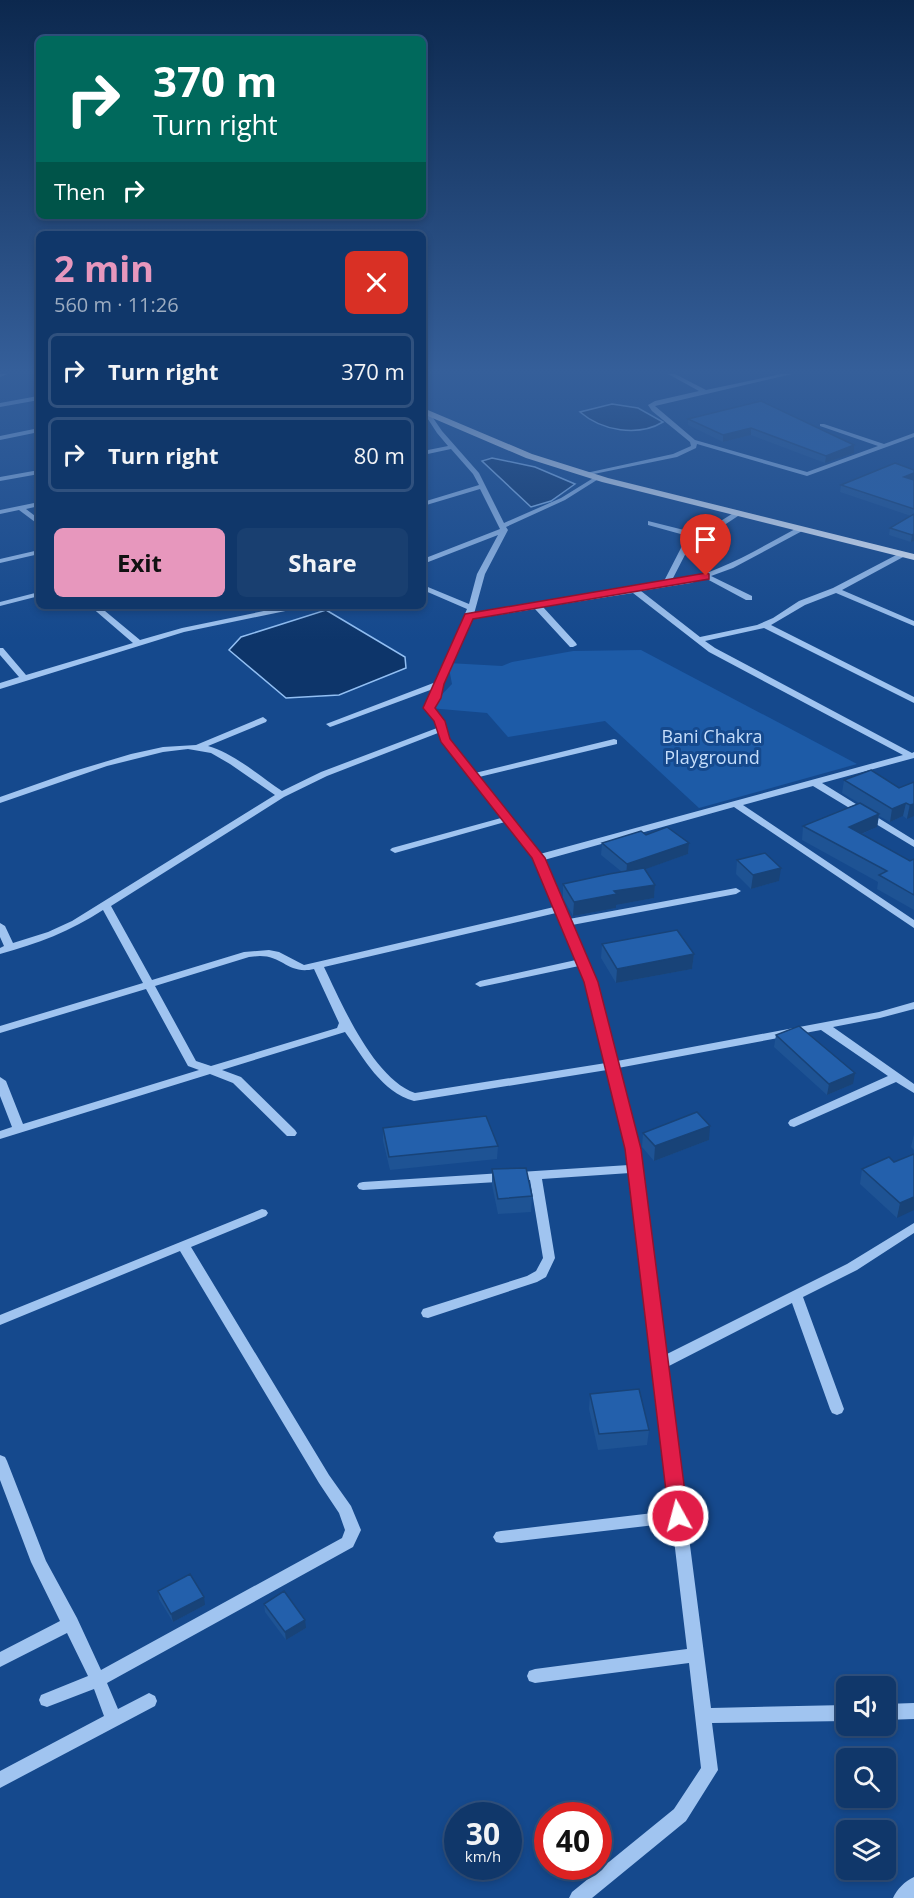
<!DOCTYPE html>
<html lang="en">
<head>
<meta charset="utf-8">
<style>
  body { margin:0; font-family:"Open Sans",sans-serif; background:#193f70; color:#f1f3f6; height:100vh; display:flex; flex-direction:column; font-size:22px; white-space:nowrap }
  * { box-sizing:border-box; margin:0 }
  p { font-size:20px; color:#9cacc1 }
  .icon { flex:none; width:33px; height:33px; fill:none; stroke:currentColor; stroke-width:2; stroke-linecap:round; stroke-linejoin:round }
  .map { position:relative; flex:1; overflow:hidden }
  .sheet { position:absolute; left:36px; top:231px; width:390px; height:378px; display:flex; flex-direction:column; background:#10376a; border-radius:9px; box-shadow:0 3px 9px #0003,0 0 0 2px #30517e }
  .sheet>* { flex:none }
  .guide { position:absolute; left:36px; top:36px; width:390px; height:183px; border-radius:9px; box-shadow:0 3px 9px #0003,0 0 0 2px #30517e; background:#00695c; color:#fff; overflow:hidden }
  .tools { position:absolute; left:836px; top:1676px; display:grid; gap:12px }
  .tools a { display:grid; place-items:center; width:60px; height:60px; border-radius:9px; background:#10376a; box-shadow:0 3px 9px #0003,0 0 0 2px #30517e; font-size:30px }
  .speed { position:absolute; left:444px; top:1802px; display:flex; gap:12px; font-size:30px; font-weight:700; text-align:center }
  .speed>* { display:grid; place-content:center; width:78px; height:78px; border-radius:50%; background:#10376a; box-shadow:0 3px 9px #0003,0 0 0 2px #30517e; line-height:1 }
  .speed small { font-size:15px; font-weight:400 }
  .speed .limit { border:9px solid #d22; background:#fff; color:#111 }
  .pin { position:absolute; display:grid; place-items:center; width:51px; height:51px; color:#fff; margin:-62px -26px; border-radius:50% 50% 50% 0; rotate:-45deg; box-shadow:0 0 6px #0007 }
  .pin .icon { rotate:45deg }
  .me { position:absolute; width:66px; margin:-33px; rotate:353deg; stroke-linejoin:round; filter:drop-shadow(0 0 4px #0008) }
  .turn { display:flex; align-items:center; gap:21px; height:126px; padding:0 18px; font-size:27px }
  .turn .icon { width:78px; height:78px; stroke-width:2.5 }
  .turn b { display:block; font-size:42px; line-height:51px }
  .then { display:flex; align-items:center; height:57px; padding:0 18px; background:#0003; gap:12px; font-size:22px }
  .round { display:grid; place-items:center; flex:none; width:63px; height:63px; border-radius:9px; background:#193f70 }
  .overview { display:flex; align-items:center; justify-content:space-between; height:102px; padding:0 18px }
  h1 { font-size:36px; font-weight:700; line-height:45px; color:#e797bd }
  .cta { display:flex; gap:12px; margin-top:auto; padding:12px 18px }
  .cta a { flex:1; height:69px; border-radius:9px; background:#e797bd; color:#111; font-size:24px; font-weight:700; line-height:69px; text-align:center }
  .cta a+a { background:#193f70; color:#f1f3f6 }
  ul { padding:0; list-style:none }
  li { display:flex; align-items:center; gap:18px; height:75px; margin:0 12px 9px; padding:0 6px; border:3px solid #30517e; border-radius:9px }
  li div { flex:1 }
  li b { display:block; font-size:22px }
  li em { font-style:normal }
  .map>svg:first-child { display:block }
  .green { fill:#1d5ba7 }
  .water { fill:#0d356a; stroke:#92bff3; stroke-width:1.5 }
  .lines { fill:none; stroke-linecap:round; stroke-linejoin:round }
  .minor { fill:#a0c4f0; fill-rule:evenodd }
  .major { fill:#e8f1ff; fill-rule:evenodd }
  .wall { fill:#1e5394 }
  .shaded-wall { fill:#184378 }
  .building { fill:#2360ac; stroke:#184378; stroke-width:1.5 }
  .route { fill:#e11d48; stroke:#92132f; stroke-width:1.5 }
  .labels { text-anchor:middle; stroke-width:6; stroke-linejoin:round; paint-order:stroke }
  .park-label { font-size:18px; fill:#c6defb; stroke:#15498d }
</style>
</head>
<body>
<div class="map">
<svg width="914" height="1898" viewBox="0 0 914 1898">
  <rect width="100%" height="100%" fill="#15498d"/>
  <!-- green -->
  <path class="green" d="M641,650L857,764L699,808L605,721L508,737L487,713L429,708L452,684L448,663L502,666L512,662L573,651Z"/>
  <!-- water -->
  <path class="water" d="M612,404L638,408L663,422C638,437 602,431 580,412Z
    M492,458L535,467L575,484L551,501L531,507L482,461Z
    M326,610L405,657L406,668L339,695L286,698L229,650L241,637Z"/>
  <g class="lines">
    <!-- minor -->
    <path class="minor" d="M0,374H7L0,377Z
      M668,374H675L706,390L781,374H792L655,406L695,440L807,472L878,446L820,426V424H824L884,444L914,433V437L807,476L697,444L696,448L677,457L584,476V474L586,473L673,454L691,446L690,442L652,411L648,405L655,401L699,391Z
      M38,396L39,400L0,407V403Z
      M425,412H429L442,431L479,473L504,523L561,498L595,477L600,478L565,500L506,527L508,530L485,574L474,614L663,583L682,546L695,538L648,525V521L700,534L735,512H738V516L688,549L671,582C717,575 757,549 797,528L804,530L733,568L711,576L752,596V600H746L705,578L691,583L641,591L700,637L757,625L773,618L799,601L833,588L902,552L906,554L905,556L842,590L914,621V626L836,593L805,605L771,625L914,697V703L764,628L705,641L715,648L912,753L914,752V758L822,783L914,840V847L813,786L743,805L914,920V928L734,807L544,860L569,919L736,888L741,891L736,894L572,925L596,982L617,1061L879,1012L914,1002V1009L880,1018L833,1027L914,1084V1093L896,1082L794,1127L790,1126L788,1123L790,1120L888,1076L821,1030L618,1068L639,1149L665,1355L847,1264L914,1223V1233L857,1270L803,1297L844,1409L842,1413L837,1415L832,1413L830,1409L792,1303L667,1367L711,1708L846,1705V1721L712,1723L718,1770L686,1821L592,1898H569L572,1892L674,1809L701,1768L689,1663L535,1683L529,1681L527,1676L529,1671L535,1669L687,1649L672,1523L501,1543L496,1542L493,1537L496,1532L501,1531L670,1511L630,1173L542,1179L555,1258L546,1277L537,1282L428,1318L423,1317L421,1313L423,1309L527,1276L536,1271L543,1258L530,1180L363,1190L359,1189L357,1186L359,1183L363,1182L629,1165L627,1149L607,1070L414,1101C381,1092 364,1058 345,1032L222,1070L241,1077L295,1130L297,1133L295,1136H287L233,1083L210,1074L0,1139V1131L12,1127L0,1096V1077L6,1081L23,1124L199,1070L188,1066L146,989L0,1033V1026L143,983L103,910C71,931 37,944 0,954V948L4,946L0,937V923L5,926L13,943L48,932L72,921L275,795L230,764L211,753L188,749L163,752L107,766L0,803V797L71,772L131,754L163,747L196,745L263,717L267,720L266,722L208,746C235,754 258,775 282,791L321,772L437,728L435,721L425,708L433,689L333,726L330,727L326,724L436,682L467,609L423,590V585L469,604L477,574L498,535L423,564V559L500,529L480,489L423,506V502L479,485L473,474L451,449L423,455V451L448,446L437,433L424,413ZM633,593L709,652L903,755L540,854L479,777L617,744V740L614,739L475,773L449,740L443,721L433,708L472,619L535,609L570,647H573L577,645L576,643L543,607ZM438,733L442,742L501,818L392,848L390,850L395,853L505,822L533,859L554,907L304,965L279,952L269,950L244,952L152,980L111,906L284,797L327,776ZM556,913L576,960L480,981L475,984L480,987L579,966L586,982L606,1063L415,1093C373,1078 342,1004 324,967ZM260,956C283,956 289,975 314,969L339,1023L337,1028L211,1066L196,1061L155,986L249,957Z
      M39,428V432L0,440V436Z
      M39,470V474L0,481V477Z
      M39,502V506L26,509L39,519V525L19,510L0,514V510Z
      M39,550V554L0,563V559Z
      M39,592V596L0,606V602Z
      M90,606H99L140,640L182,628L288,606H304L300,608L184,632L0,689V683L19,677L0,655V648H3L26,675L133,643Z
      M262,1209L266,1210L268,1213L266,1216L191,1247L329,1475L351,1506L361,1530L353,1547L107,1683L118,1709L149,1693L155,1696L157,1701L155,1706L0,1788V1771L104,1716L94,1689L47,1707L41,1705L39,1700L41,1695L88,1676L67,1633L0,1667V1652L60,1621L31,1562L0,1480V1455L5,1457L7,1461L46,1561L77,1618L101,1670L342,1538L345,1530L339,1513L319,1483L180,1251L0,1325V1315Z
      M914,1703V1719L885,1720V1704Z
      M914,1877V1898H893C897,1889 905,1881 914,1877Z"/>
    <!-- major -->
    <path class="major" d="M423,408L532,454L608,478L914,554V560L602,482L526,458L423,414Z"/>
  </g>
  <!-- wall -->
  <path class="wall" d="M761,401L854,445V453L825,463L751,435L723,442L688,425V419Z
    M914,480V541L911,542L889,535L890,528L911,516L840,492L841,485Z
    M844,780L899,788L914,782L907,819L903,816L890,822L879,816L877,827L862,834L910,861L914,859V910L877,889L878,882L802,840L803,826L859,803L842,793Z
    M646,835L689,843L688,854L645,869L655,885L654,898L616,905V908L573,916L563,898V884L622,872L601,855L602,843Z
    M737,860L779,881L751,889L736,874Z
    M602,944L694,954L692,969L616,983L601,958Z
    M776,1035L853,1084L827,1095L774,1047Z
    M383,1128L498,1146L497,1159L390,1170L383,1141Z
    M643,1133L709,1140L654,1161L642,1147Z
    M914,1134V1150L911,1147Z
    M914,1154L897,1218L860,1184L862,1169L894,1162Z
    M492,1169L532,1196L531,1212L498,1214L492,1185Z
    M590,1394L649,1430L647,1445L598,1450L589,1409Z
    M158,1591L205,1605L173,1622L159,1599Z
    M264,1604L306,1628L286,1640L265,1612Z"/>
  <!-- shaded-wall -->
  <path class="shaded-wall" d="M751,428V435L723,442V435Z
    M854,445V453L825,463L826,456Z
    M914,473V480L904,477Z
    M914,534V541L911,542L912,535Z
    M906,803L903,816L890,822L892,809Z
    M914,804V816L907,819L910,805Z
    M879,814L877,827L847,840L849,827Z
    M689,843L688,854L626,876L627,864Z
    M781,868L779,881L751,889L753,875Z
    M655,885L654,898L616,905V908L573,916L574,902L614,891Z
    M694,954L692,969L616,983L617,969Z
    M855,1073L853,1084L827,1095L829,1084Z
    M710,1126L709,1140L654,1161L655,1146Z
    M914,1197V1210L897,1218L900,1203Z
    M204,1597L205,1605L173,1622L171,1614Z
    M305,1620L306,1628L286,1640L285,1632Z"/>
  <!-- building -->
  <path class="building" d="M761,401L854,445L826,456L751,428L723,435L688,419Z
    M895,463L914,470V473L904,477L914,480V509L841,485Z
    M914,514V534L912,535L890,528Z
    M871,770L899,788L914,782V804L910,805L906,803L892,809L844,780Z
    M860,803L879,814L849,827L910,861L914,859V895L879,875L887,871L803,826Z
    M667,827L689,843L627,864L602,843L641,831L646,835Z
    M765,853L781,868L753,875L737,860Z
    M644,868L655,885L614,891L617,894L574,902L563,884L609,874Z
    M677,930L694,954L617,969L602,944Z
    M799,1026L855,1073L829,1084L776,1035Z
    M697,1112L710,1126L655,1146L643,1133Z
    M486,1116L498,1146L389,1157L383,1128Z
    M914,1154V1197L900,1203L862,1169L889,1157L894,1162Z
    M526,1168L532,1196L498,1199L492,1169Z
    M639,1389L649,1430L599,1434L590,1394Z
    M190,1574L204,1597L171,1614L158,1591Z
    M284,1591L305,1620L285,1632L264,1604Z"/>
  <!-- sky -->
  <linearGradient id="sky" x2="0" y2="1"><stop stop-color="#0c284e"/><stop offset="0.58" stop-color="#355f9a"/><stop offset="1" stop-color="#355f9a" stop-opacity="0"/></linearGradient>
  <rect width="914" height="640" fill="url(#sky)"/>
  <!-- route -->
  <path class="route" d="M706,573L709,574V579L473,619L444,684L441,698L435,708L445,721L450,739L545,858L598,982L641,1149L688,1516L685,1522L678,1524L672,1522L669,1516L625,1149L584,982L532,858L441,742L434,721L423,708L465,614Z"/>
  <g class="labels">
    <!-- park labels -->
    <g class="park-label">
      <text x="712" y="743">Bani Chakra<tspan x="712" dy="21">Playground</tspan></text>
    </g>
  </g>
</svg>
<div class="tools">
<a><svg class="icon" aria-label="sound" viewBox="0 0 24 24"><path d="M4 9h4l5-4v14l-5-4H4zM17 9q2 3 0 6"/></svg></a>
<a><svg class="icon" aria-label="search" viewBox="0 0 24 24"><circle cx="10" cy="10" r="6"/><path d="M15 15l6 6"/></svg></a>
<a><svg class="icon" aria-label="layers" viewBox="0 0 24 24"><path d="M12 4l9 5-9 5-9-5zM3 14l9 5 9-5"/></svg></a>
</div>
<div class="speed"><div>30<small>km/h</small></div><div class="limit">40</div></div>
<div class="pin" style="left:706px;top:576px;background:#d93025"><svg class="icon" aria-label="arrive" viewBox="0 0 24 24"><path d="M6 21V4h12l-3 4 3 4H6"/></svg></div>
<svg class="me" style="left:678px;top:1516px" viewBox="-20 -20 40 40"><circle r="17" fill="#e11d48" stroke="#fff" stroke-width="3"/><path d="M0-11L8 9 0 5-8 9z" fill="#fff"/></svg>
<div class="guide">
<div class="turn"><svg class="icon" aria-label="right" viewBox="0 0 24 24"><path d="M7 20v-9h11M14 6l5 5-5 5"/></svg><div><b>370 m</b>Turn right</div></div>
<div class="then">Then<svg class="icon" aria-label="right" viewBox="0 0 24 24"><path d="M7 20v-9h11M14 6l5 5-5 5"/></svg></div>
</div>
<section class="sheet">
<div class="overview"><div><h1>2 min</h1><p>560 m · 11:26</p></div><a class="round" style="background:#d93025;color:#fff"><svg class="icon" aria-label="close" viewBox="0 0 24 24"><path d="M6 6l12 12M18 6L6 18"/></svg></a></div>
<ul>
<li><svg class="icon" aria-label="right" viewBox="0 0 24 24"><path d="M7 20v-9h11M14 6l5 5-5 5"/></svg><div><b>Turn right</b></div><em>370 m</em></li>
<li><svg class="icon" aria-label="right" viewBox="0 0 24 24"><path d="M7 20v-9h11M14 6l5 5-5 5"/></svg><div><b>Turn right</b></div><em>80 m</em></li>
</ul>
<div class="cta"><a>Exit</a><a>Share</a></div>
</section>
</div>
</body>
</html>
